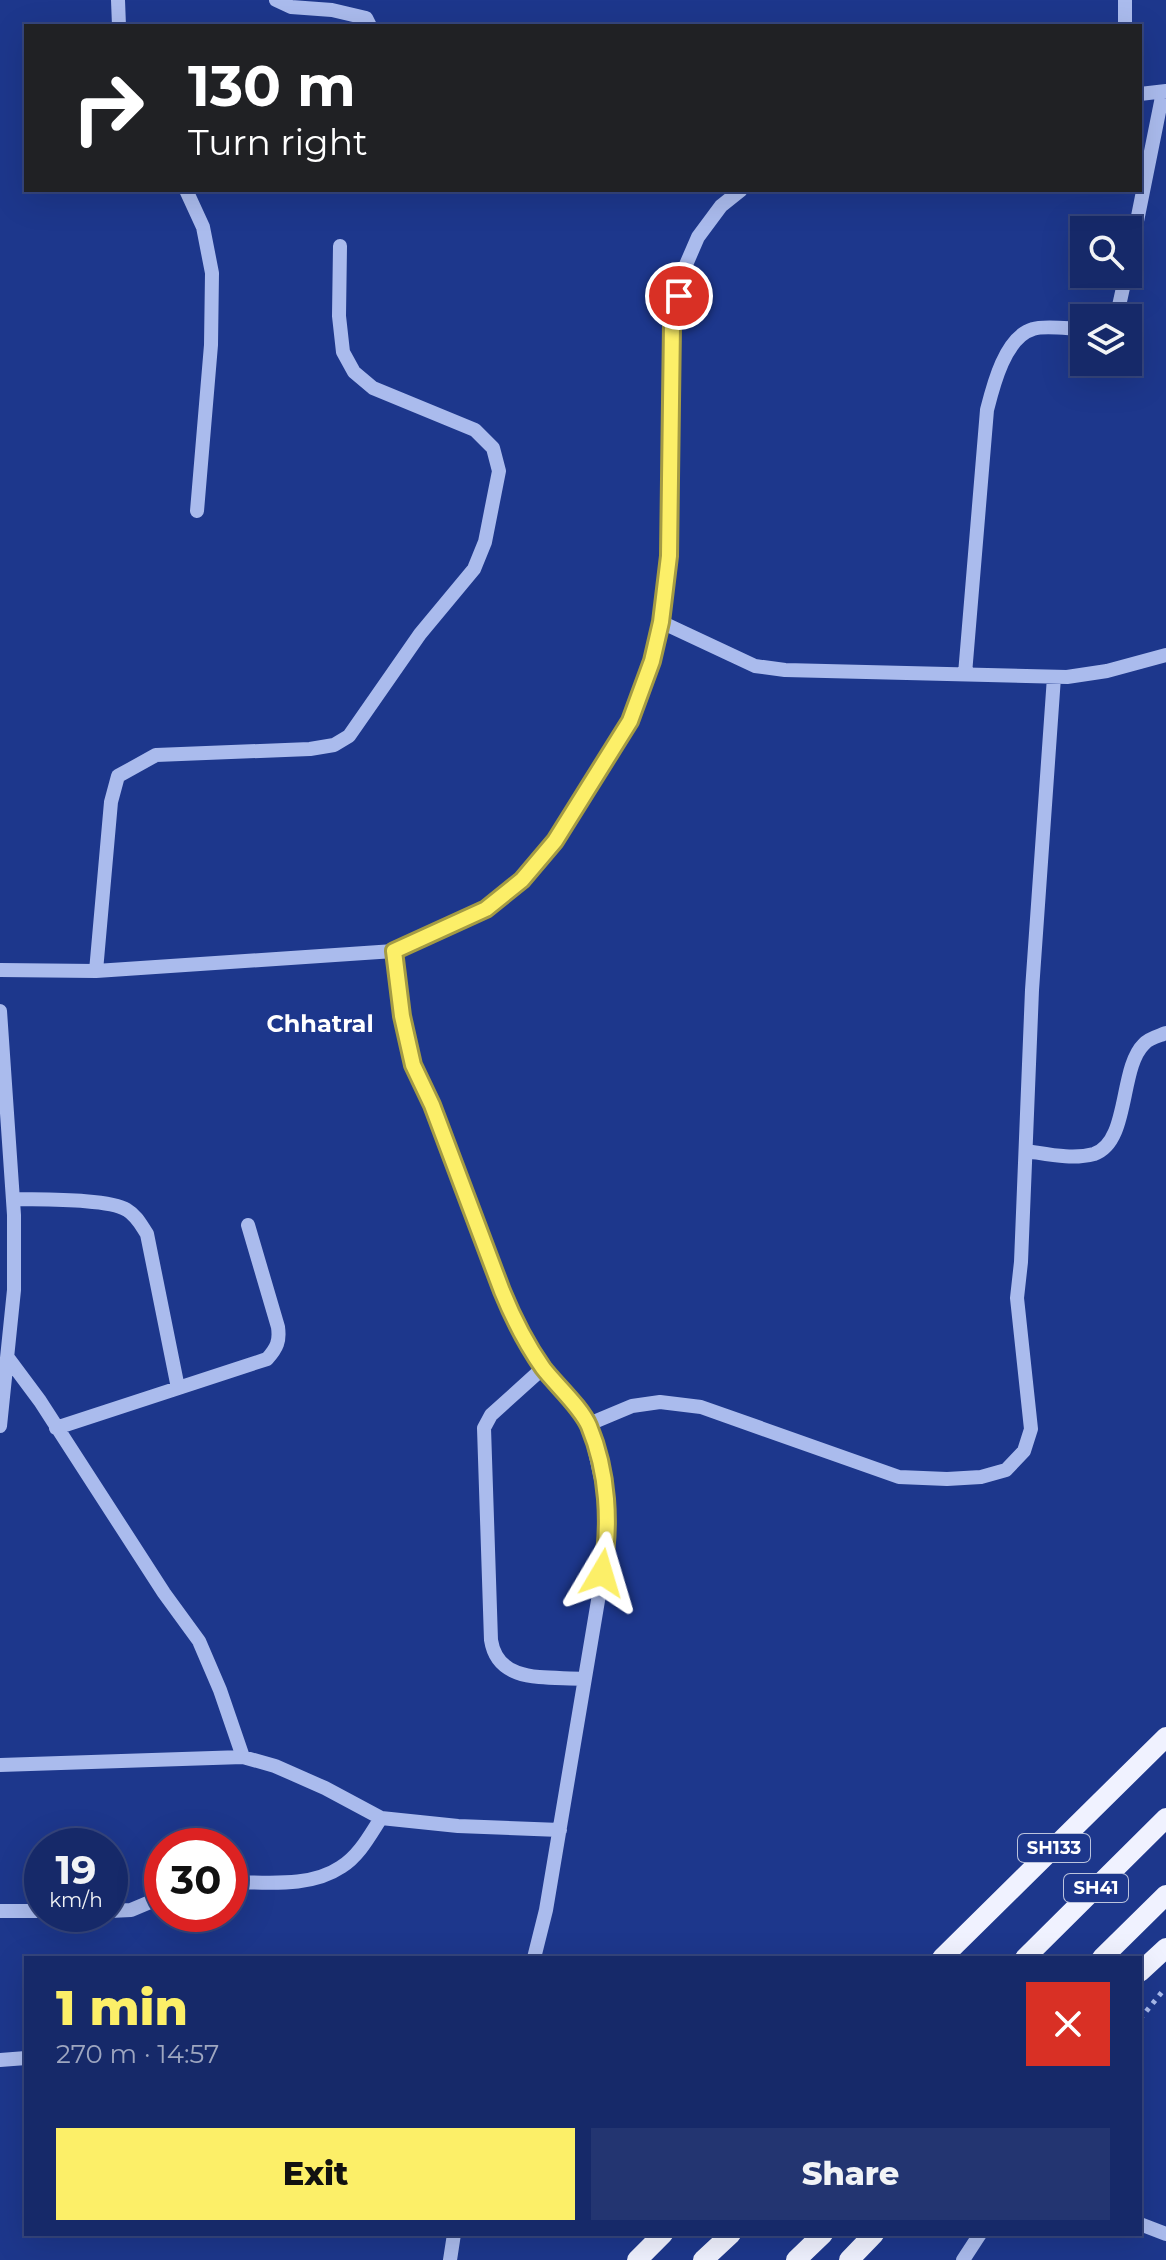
<!DOCTYPE html>
<html lang="en">
<head>
<meta charset="utf-8">
<style>
  body { margin:0; font-family:Montserrat,sans-serif; background:#233571; color:#f1f3f6; height:100vh; display:flex; flex-direction:column; font-size:30px; white-space:nowrap }
  * { box-sizing:border-box; margin:0 }
  p { font-size:26px; color:#9ea6c0 }
  .icon { flex:none; width:44px; height:44px; fill:none; stroke:currentColor; stroke-width:2; stroke-linecap:round; stroke-linejoin:round }
  .map { position:relative; flex:1; overflow:hidden }
  .details { position:absolute; left:24px; top:1956px; width:1118px; height:280px; display:flex; flex-direction:column; background:#162969; border-radius:0px; box-shadow:0 8px 32px #0002,0 0 0 2px #35457d }
  .details>* { flex:none }
  .top-card { position:absolute; left:24px; top:24px; width:1118px; height:168px; border-radius:0px; box-shadow:0 8px 32px #0002,0 0 0 2px #35457d; background:#202124; color:#fff; overflow:hidden }
  .tools { position:absolute; left:1070px; top:216px; display:grid; gap:16px }
  .tools a { display:grid; place-items:center; width:72px; height:72px; border-radius:0px; background:#162969; box-shadow:0 8px 32px #0002,0 0 0 2px #35457d; font-size:40px }
  .speed { position:absolute; left:24px; top:1828px; display:flex; gap:16px; font-size:40px; font-weight:700; text-align:center }
  .speed>* { display:grid; place-content:center; width:104px; height:104px; border-radius:50%; background:#162969; box-shadow:0 8px 32px #0002,0 0 0 2px #35457d; line-height:1 }
  .speed small { font-size:20px; font-weight:400 }
  .speed .limit { border:12px solid #d22; background:#fff; color:#111 }
  .pin { position:absolute; display:grid; place-items:center; width:68px; height:68px; color:#fff; margin:-34px; border:4px solid #fff; border-radius:50%; box-shadow:0 2px 8px #0007 }
  .me { position:absolute; width:88px; margin:-44px; rotate:7deg; stroke-linejoin:round; filter:drop-shadow(0 0 6px #0008) }
  .turn { display:flex; align-items:center; gap:28px; height:168px; padding:0 32px; font-size:36px }
  .turn .icon { width:104px; height:104px; stroke-width:2.5 }
  .turn b { display:block; font-size:56px; line-height:68px }
  .round { display:grid; place-items:center; flex:none; width:84px; height:84px; border-radius:0px; background:#233571 }
  .headline { display:flex; align-items:center; justify-content:space-between; height:136px; padding:0 32px }
  h1 { font-size:48px; font-weight:800; line-height:60px; color:#fcef68 }
  .primary-button { display:flex; gap:16px; margin-top:auto; padding:16px 32px }
  .primary-button a { flex:1; height:92px; border-radius:0px; background:#fcef68; color:#111; font-size:32px; font-weight:800; line-height:92px; text-align:center }
  .primary-button a+a { background:#233571; color:#f1f3f6 }
  .map>svg:first-child { display:block }
  .lines { fill:none; stroke-linecap:round; stroke-linejoin:round }
  .path { stroke:#aabbed; stroke-width:5; stroke-dasharray:4 6; stroke-linecap:butt }
  .minor { stroke:#aabbed; stroke-width:14 }
  .major { stroke:#f0f2ff; stroke-width:20 }
  .route-casing { stroke:#a49b44; stroke-width:20 }
  .route { stroke:#fcef68; stroke-width:14 }
  .labels { text-anchor:middle; stroke-width:6; stroke-linejoin:round; paint-order:stroke }
  .shield { fill:#1d378c; stroke:#bbc3dc; stroke-width:2 }
  .shield-label { font-size:18px; font-weight:bold; fill:#fff }
  .quarter-label { font-size:24px; font-weight:bold; fill:#fff; stroke:#1d378c }
</style>
</head>
<body>
<div class="map">
<svg width="1166" height="2260" viewBox="0 0 1166 2260">
  <rect width="100%" height="100%" fill="#1d378c"/>
  <g class="lines">
    <!-- path -->
    <path class="path" d="M1140,2019L1162,1992"/>
    <!-- minor -->
    <path class="minor" d="M118,0L119,26
      M276,0L291,7L332,10L366,18L370,26
      M1125,0V26
      M1140,94L1166,91
      M186,190L203,227L212,273L211,345L197,511
      M1128,266L1163,92
      M1113,318L1117,315L1126,274
      M661,622L755,666L785,670L1067,677L1107,671L1166,655
      M965,674L987,410C993,386 1005,337 1033,329C1044,325 1071,329 1084,329
      M394,951L402,1016L413,1065L432,1105L502,1291L515,1321L543,1368L589,1424L608,1511L607,1547L546,1910L534,1958
      M0,970L96,971L394,951L486,909L522,880L555,841L630,721L652,661L661,622L669,556L672,325L685,267L698,237L721,206L741,190
      M96,971L111,802L118,776L156,755L310,749L334,745L349,736L420,634L474,569L485,542L499,471L493,448L475,430L373,388L354,372L343,352L339,316L340,246
      M0,1011L14,1215V1290L0,1426
      M1026,1151C1047,1154 1072,1160 1094,1154C1130,1142 1119,1068 1144,1044C1149,1038 1159,1036 1166,1033
      M13,1199C38,1200 108,1198 127,1210C137,1216 141,1225 147,1234L178,1388
      M8,1358L40,1401L164,1593L199,1641L220,1690L243,1757
      M543,1368L491,1415L484,1428L491,1640C498,1685 548,1676 584,1679
      M589,1424L632,1406L660,1402L701,1407L899,1477L947,1479L981,1477L1006,1470L1024,1451L1031,1429L1017,1298L1021,1262L1032,990L1054,677
      M56,1428L267,1359C277,1348 280,1341 278,1327L248,1225
      M0,1765L243,1757L275,1766L325,1788L381,1818L458,1826L560,1830
      M230,1882C266,1882 310,1888 341,1867C359,1856 370,1835 381,1818
      M0,1911H42
      M110,1911L131,1910L162,1897
      M0,2060L26,2058
      M1140,2224L1166,2234
      M450,2260L454,2234
      M963,2260L980,2234"/>
    <!-- major -->
    <path class="major" d="M942,1958L1166,1737
      M1025,1958L1166,1818
      M1102,1958L1166,1895
      M1140,1972L1166,1948
      M637,2260L663,2234
      M703,2260L731,2234
      M796,2260L823,2234
      M849,2260L874,2234"/>
  </g>
  <g class="lines">
    <defs>
      <path id="route" d="M602,1573C611,1525 608,1472 589,1426C581,1407 556,1385 543,1368C526,1344 513,1318 502,1291L432,1105L413,1065L402,1016L394,951L486,909L522,880L555,841L630,721L652,661L661,622L669,556L672,325L679,296"/>
    </defs>
    <!-- route casing -->
    <use href="#route" class="route-casing"/>
    <!-- route -->
    <use href="#route" class="route"/>
  </g>
  <g class="labels">
    <!-- shield labels -->
    <g class="shield">
      <rect x="1018" y="1834" width="72" height="28" rx="6"/>
      <rect x="1064" y="1874" width="64" height="28" rx="6"/>
    </g>
    <g class="shield-label">
      <text x="1054" y="1854">SH133</text>
      <text x="1096" y="1894">SH41</text>
    </g>
    <!-- quarter labels -->
    <g class="quarter-label">
      <text x="320" y="1032">Chhatral</text>
    </g>
  </g>
</svg>
<div class="tools">
<a><svg class="icon" aria-label="search" viewBox="0 0 24 24"><circle cx="10" cy="10" r="6"/><path d="M15 15l6 6"/></svg></a>
<a><svg class="icon" aria-label="layers" viewBox="0 0 24 24"><path d="M12 4l9 5-9 5-9-5zM3 14l9 5 9-5"/></svg></a>
</div>
<div class="speed"><div>19<small>km/h</small></div><div class="limit">30</div></div>
<div class="pin" style="left:679px;top:296px;background:#d93025"><svg class="icon" aria-label="arrive" viewBox="0 0 24 24"><path d="M6 21V4h12l-3 4 3 4H6"/></svg></div>
<svg class="me" style="left:602px;top:1573px" viewBox="-20 -20 40 40"><path d="M0-17L14 15 0 8-14 15z" fill="#fcef68" stroke="#fff" stroke-width="4"/></svg>
<div class="top-card">
<div class="turn"><svg class="icon" aria-label="right" viewBox="0 0 24 24"><path d="M7 20v-9h11M14 6l5 5-5 5"/></svg><div><b>130 m</b>Turn right</div></div>
</div>
<section class="details">
<div class="headline"><div><h1>1 min</h1><p>270 m · 14:57</p></div><a class="round" style="background:#d93025;color:#fff"><svg class="icon" aria-label="close" viewBox="0 0 24 24"><path d="M6 6l12 12M18 6L6 18"/></svg></a></div>
<div class="primary-button"><a>Exit</a><a>Share</a></div>
</section>
</div>
</body>
</html>
